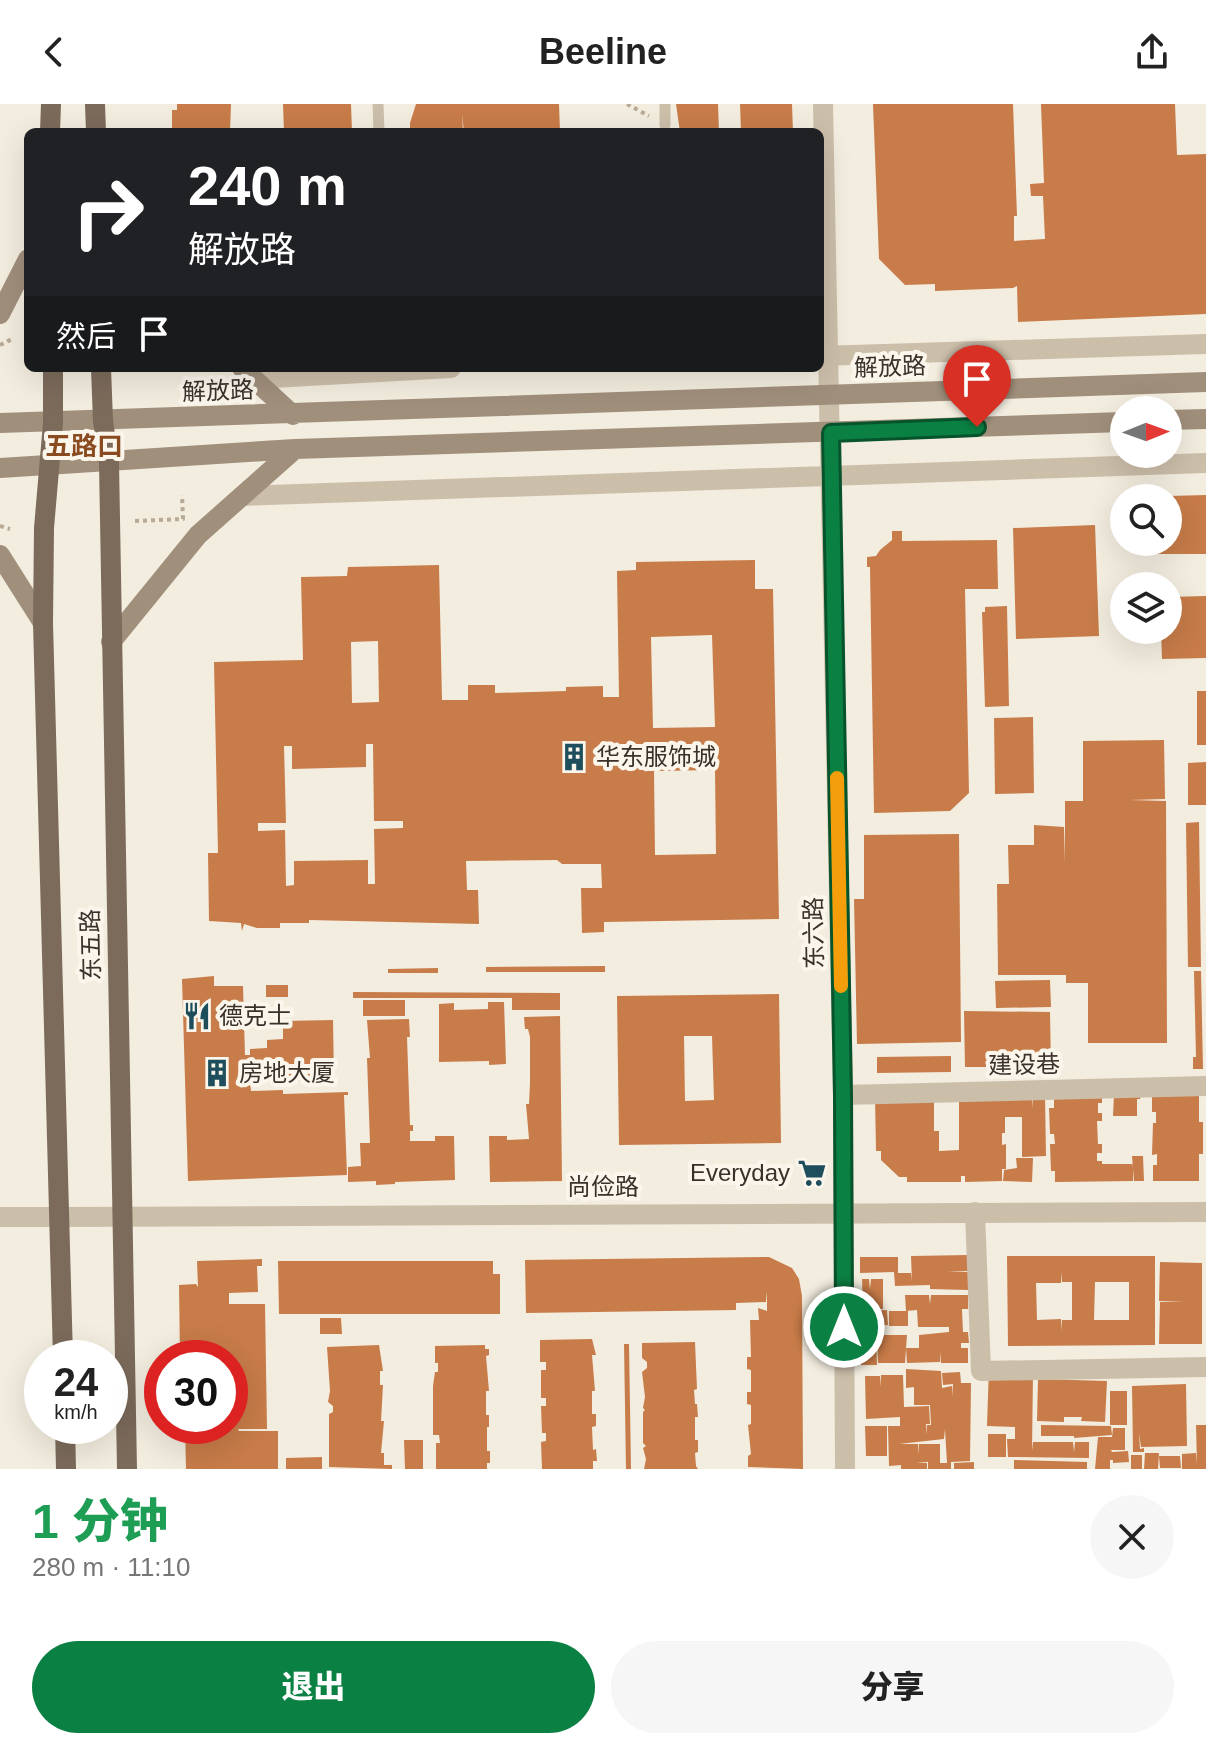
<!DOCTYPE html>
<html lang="zh">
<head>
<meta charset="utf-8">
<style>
  body { margin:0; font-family:Arial,"Noto Sans SC",sans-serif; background:#f6f6f6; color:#222; height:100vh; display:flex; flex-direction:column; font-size:30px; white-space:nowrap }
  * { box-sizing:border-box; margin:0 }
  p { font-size:26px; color:#767676 }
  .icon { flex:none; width:44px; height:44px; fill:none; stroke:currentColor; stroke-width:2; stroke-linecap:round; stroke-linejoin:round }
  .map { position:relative; height:1365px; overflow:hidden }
  .drawer { display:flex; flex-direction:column; background:#fff; flex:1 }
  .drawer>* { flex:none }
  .guide { position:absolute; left:24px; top:24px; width:800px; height:244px; border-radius:12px; box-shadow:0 8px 32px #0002; background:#202124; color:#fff; overflow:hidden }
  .needle { width:52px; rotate:89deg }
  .controls { position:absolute; left:1110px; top:292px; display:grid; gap:16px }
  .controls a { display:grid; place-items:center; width:72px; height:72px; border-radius:50%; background:#fff; box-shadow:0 8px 32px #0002; font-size:40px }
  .speed { position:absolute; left:24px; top:1236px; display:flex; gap:16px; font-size:40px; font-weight:700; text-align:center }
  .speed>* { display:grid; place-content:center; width:104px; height:104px; border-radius:50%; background:#fff; box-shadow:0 8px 32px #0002; line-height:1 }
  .speed small { font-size:20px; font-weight:400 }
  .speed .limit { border:12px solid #d22; background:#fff; color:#111 }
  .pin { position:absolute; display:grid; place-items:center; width:68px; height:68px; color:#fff; margin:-82px -34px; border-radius:50% 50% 50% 0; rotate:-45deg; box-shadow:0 0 8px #0007 }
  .pin .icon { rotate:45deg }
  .me { position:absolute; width:88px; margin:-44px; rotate:0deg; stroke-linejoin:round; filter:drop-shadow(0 0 6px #0008) }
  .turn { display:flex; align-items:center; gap:28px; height:168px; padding:0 32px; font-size:36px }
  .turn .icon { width:104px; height:104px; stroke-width:2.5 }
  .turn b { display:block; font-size:56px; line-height:68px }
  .then { display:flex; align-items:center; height:76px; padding:0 32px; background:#0003; gap:16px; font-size:30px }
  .round { display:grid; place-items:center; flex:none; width:84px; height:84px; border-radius:42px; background:#f6f6f6 }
  .summary { display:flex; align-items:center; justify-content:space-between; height:136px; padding:0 32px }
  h1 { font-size:48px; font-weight:800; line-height:60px; color:#1e9e55 }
  .primary-button { display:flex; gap:16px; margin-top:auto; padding:16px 32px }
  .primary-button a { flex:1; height:92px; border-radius:48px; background:#0b8043; color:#fff; font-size:32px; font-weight:800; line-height:92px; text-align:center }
  .primary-button a+a { background:#f6f6f6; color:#222 }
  header { display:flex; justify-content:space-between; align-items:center; height:104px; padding:0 32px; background:#fff; font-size:36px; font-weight:800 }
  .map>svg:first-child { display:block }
  .building { fill:#c87c49; fill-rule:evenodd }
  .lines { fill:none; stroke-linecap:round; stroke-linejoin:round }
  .path { stroke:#b8aa94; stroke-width:4; stroke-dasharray:4 4; stroke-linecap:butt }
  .service { stroke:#ccbfaa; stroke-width:11 }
  .minor { stroke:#ccbfaa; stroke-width:20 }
  .tertiary { stroke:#ccbfaa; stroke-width:20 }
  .secondary { stroke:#a08f7b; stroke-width:20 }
  .primary { stroke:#7c6b5b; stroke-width:20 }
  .route-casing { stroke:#07532c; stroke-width:20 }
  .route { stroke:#0b8043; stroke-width:14 }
  .slow { stroke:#f59e0b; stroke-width:14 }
  .labels { text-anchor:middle; stroke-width:8; stroke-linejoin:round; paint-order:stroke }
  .street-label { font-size:24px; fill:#3a312a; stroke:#fbf6ec }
  .poi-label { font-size:24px; fill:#3a312a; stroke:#fbf6ec; text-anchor:start }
  .neighbourhood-label { font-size:26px; font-weight:bold; fill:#8a4b21; stroke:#fbf6ec }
</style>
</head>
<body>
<header><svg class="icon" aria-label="back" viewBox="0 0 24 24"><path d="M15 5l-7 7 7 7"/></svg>Beeline<svg class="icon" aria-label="share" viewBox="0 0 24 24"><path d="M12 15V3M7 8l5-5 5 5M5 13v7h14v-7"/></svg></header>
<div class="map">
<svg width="1206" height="1365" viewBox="0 0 1206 1365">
  <rect width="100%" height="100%" fill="#f3eddf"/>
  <!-- building -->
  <path class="building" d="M177,0H231L230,28H172V6H177Z
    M283,0H351L352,28H284Z
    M416,0H559L560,28H464L462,10L463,28H410V19Z
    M676,0H718L719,28H680Z
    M740,0H792L793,28H741Z
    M873,0H1013L1017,112H1014V137L1045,135L1043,92H1031L1030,80L1044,79L1041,0H1175L1177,51L1206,50V210L1018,218L1017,182L1013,184L935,187V180L905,181L879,155Z
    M1206,391V450H1146V438H1168V392Z
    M1095,421L1099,532L1016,535L1013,424Z
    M892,427H902V437L997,436L998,485H965L969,689L950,707L874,709L870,463H867V453L876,452L880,446L892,436Z
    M755,456V485H773L779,815L604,818V828L582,829L581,784H602L601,760H562L557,756L466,757L467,786H478L479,820L309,816V819H280V824H257L244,820L242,827L241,819L209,817L208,749H218L214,558L303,556L301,473L347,472L348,463L439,461L442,596H468V581H495V589L566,587V583L603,582V593H619L617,467L636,466V458ZM712,531L715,623L653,624L651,533ZM378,537L379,598L352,599L351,538ZM366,640H373L374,717H403V724L374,725L375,780H368V756L294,757V781L286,782L285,726L258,727V719H286L284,642H292V665L366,663ZM715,666L716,750L655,751L654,667Z
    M1206,492V554L1162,555L1161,526H1168V493Z
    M1007,502L1009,602L985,603L982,508H985V503Z
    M1197,587H1206V641H1197Z
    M1033,613L1034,689L995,690L994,614Z
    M1164,636L1165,695L1130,696L1166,697L1167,939H1088V879H1066V871H998L997,780H1009L1008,741H1034V721L1064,723L1065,759V697H1083V637Z
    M1206,658V701H1188V659Z
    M1199,718L1201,863H1188L1186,719Z
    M959,730L961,938L857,940L854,795H864V731Z
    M605,862V868H486V863Z
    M438,864V869H388V865Z
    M1194,867H1201L1203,965H1193V953H1196Z
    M214,872V882H243L245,951H250V945L267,944V936L283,935V917L333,916L334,976L250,978L251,987L283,986V990L348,988V991H344L347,1071L188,1077L182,875Z
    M1050,876L1051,903L996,904L995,877Z
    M266,881H288V893H266Z
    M353,888L560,889V906H512V894H353Z
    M779,890L781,1039L619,1041L617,892ZM684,932H712L714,996L685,997Z
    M363,896H405V912H363Z
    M488,898H504L506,960L489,961V957L439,958V900L454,899V906L488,905Z
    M964,907L1050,908L1051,963H965Z
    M560,912L562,1077L490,1078L489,1032H507V1036L529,1035L526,1000H529L530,979V933L528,925H525L524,913Z
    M409,915L410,933H407L410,1021H413V1027H410V1037H435V1032H454L455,1076L395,1078V1080L376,1081V1077L348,1078V1063L361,1062L360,1039H370L367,954H370L367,916Z
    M951,952V968L877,969V953Z
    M1114,990L1141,991L1140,995H1137V1012H1113Z
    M1032,991L1033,1005V991H1045L1046,1052L1022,1053V1013H1005V1029H1002V1041L1006,1040V1065H1002V1077L965,1078V1072H961V1078H907V1073H899L881,1056V1047H876L875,993H934V1027H939V1047L959,1046V994Z
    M1054,991H1102V999H1098V1009H1102V1017H1097L1098,1040H1102V1049H1097V1057H1102V1060H1133V1077L1055,1078V1067H1051L1050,1040H1055L1054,1030H1050L1049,1004H1054Z
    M1152,991L1199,992V1018H1203V1050H1199V1077H1153V1061H1157V1050L1152,1051L1153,1019H1156V1008H1152Z
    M1132,1052H1143L1144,1077H1134Z
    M1016,1054H1033L1032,1078L1003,1077L1004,1066L1017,1064Z
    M968,1151L969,1167H947L968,1168V1186L930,1185V1181L895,1182L894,1168L860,1169V1153H898V1169H911L912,1178L911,1152Z
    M1007,1152H1155V1241L1008,1242ZM1061,1168L1062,1178H1072V1216H1062V1227L1061,1215L1037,1216L1036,1179H1061ZM1095,1178H1129V1216H1094Z
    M769,1153L792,1164L799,1175L802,1192L803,1365L748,1363V1352L751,1350L748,1321L751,1320V1301L747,1300V1288H751V1266L747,1265V1253H751L750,1216H759L758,1204L767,1207V1187L766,1198L736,1199V1206L526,1209L525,1156Z
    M262,1155V1162H257L258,1188L229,1189V1200H265L267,1325H238L239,1327H278V1365H186L185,1322H230V1254H180L179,1181L196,1180L198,1183L197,1157Z
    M278,1157H493V1170H500V1210H279Z
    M1160,1158L1202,1159V1240H1159L1160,1198H1184L1159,1197Z
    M862,1175H869L870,1185L871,1175H883V1205H863Z
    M905,1191H929L930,1200L931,1191H968V1205H962L963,1228H968L969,1239H961V1244H968V1259H941L940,1248V1258L907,1259L906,1244H919V1231L949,1228V1223H918L917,1206L906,1207Z
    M887,1206L888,1221L864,1222L863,1207Z
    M889,1207H908V1222H889Z
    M320,1214H341L342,1230H320Z
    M876,1231L877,1261H861V1232Z
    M877,1231H907L905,1259H878Z
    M592,1235L596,1251H592L595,1287H592V1310H596V1322L592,1323L593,1346L596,1345L597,1357H593V1365H542L541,1338L546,1337V1329H542L541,1302H546V1294H541V1266H546V1258H540V1236Z
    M695,1238L697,1285L694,1286L695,1300H697L698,1313H695V1336H698V1348L695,1349L696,1362L698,1365H644L646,1355L643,1344L646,1342L643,1339V1308L645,1306L643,1304L645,1293L642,1268L647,1264V1258L642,1254V1239Z
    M624,1240H629L631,1365H626Z
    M379,1241L383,1267H380V1281H383L381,1317H384L381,1349H384V1361H392V1365L329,1363V1310L333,1308V1302L328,1298L330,1287L327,1243Z
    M485,1241V1245H489V1251L486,1252L489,1287H486V1311H489V1323H487V1347H490V1359H487V1365H436V1339H440L439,1331H433V1282L435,1268H438V1259H435V1242Z
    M989,1262L1033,1269L1032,1347L1033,1338H1073L1074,1348L1075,1338H1089V1354L1008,1353L1007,1335H1015V1323L987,1322Z
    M906,1265L941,1267L942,1284L952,1282V1293L953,1280L943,1281L942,1269L960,1268L961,1279H971L970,1357L951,1358V1365H928V1358H916L927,1359V1365H901V1361L889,1362L888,1322H900V1313L866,1315L865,1272H880L881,1283V1271H903L904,1303L929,1302L930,1320H926L927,1331V1321H931L930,1301H914V1283L906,1284ZM945,1325L947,1359H940V1340H919V1350L918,1340H899L944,1335Z
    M1038,1275L1107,1277L1105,1318L1081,1317L1082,1313H1064V1318L1037,1317Z
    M1186,1280L1187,1342L1141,1343L1139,1329L1140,1345L1144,1344V1348H1133L1132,1282Z
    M1110,1287H1127V1321H1110Z
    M1041,1321L1111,1322L1112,1331L1074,1334V1332H1041Z
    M1196,1321H1206V1365H1182V1350L1196,1349L1197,1360Z
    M865,1322H887V1352H866Z
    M1113,1324H1125V1346H1111L1112,1348L1128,1347L1129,1358L1113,1359V1356H1110V1365H1095L1098,1333H1112Z
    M988,1330H1006V1353H988Z
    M404,1336H423V1365H405Z
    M1145,1349H1159L1158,1365H1144Z
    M1131,1351H1142V1365H1131Z
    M1159,1352H1180L1181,1364H1160Z
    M322,1353V1365H286V1354Z
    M1014,1356L1087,1358V1365H1014Z
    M974,1358V1365H954V1359Z"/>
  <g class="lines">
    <!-- path -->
    <path class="path" d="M627,0L649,12
      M0,241L12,235
      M177,265V264
      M135,417L183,415L182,391
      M0,422L10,425"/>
    <!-- service -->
    <path class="service" d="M378,0L379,28
      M665,0V21"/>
    <!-- minor -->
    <path class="minor" d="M823,0L843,991L845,1365
      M820,252L1206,240
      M255,275L451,264
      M242,392L1206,359
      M843,991L1206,982
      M975,1108L981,1267L1206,1263
      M0,1113H61"/>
    <!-- tertiary -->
    <path class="tertiary" d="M61,1113L1206,1108"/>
    <!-- secondary -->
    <path class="secondary" d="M0,210L28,155
      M242,264L293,311
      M1168,316L1206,315
      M0,319L1206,278
      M0,364L295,345L1124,318
      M0,451L43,519
      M111,538L198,431L295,345"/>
    <!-- primary -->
    <path class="primary" d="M95,0L96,28
      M50,28L51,0
      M53,264V319L44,424L43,519L63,1254
      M101,264L103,317L109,359L127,1365
      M65,1322L66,1365"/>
  </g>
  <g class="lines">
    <defs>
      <path id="route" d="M844,1223L843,991L831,329L977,323"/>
    </defs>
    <!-- route casing -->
    <use href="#route" class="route-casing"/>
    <!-- route -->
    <use href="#route" class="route"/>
    <!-- slow -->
    <path class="slow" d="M837,674L841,882"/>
  </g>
  <!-- icons -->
  <defs>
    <symbol id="building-bare" viewBox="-9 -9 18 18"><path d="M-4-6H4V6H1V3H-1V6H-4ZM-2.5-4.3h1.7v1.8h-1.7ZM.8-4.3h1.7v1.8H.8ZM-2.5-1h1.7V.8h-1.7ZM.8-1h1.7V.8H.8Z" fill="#1e4e5c" stroke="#fbf6ec" stroke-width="2.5" paint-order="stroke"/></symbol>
    <symbol id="restaurant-bare" viewBox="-9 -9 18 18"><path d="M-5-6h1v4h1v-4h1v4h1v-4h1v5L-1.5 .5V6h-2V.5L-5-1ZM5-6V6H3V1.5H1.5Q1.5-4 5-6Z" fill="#1e4e5c" stroke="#fbf6ec" stroke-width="2.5" paint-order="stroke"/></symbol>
    <symbol id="supermarket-bare" viewBox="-9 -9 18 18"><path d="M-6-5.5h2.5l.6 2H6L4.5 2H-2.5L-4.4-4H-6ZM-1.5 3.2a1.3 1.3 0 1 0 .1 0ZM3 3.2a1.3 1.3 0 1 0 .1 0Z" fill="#1e4e5c" stroke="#fbf6ec" stroke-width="2.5" paint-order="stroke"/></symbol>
  </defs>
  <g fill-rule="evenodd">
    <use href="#building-bare" x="554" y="633" width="40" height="40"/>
    <use href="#restaurant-bare" x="177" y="892" width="40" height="40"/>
    <use href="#building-bare" x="197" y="949" width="40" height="40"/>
    <use href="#supermarket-bare" x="792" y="1049" width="40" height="40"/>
  </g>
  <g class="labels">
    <!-- street labels -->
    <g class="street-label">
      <text transform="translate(890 263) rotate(-2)" y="8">解放路</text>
      <text transform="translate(218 287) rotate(-2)" y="8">解放路</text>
      <text transform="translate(814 829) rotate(-91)" y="8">东六路</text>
      <text transform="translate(91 841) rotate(-91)" y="8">东五路</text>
      <text transform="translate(1024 961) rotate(-1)" y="8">建设巷</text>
      <text x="603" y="1091">尚俭路</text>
    </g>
    <!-- poi labels -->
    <g class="poi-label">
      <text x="596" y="661">华东服饰城</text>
      <text x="219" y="920">德克士</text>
      <text x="239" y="977">房地大厦</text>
      <text x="790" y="1077" text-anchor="end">Everyday</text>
    </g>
    <!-- neighbourhood labels -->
    <g class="neighbourhood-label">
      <text x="84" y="351">五路口</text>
    </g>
  </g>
</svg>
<div class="controls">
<a><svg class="needle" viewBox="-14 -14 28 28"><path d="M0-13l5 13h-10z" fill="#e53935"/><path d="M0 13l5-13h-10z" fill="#767676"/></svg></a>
<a><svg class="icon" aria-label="search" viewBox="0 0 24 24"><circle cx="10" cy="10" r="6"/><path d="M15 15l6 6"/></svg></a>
<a><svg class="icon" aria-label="layers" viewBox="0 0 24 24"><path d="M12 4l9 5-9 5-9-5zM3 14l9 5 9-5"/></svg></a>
</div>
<div class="speed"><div>24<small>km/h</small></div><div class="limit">30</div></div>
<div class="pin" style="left:977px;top:323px;background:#d93025"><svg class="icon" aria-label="arrive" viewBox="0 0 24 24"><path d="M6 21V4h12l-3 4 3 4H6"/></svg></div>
<svg class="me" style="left:844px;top:1223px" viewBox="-20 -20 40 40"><circle r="17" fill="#0b8043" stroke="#fff" stroke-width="3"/><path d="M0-11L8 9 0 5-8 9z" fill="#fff"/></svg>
<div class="guide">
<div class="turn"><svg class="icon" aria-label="right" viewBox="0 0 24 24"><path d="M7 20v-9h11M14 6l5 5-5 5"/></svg><div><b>240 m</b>解放路</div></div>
<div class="then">然后<svg class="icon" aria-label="arrive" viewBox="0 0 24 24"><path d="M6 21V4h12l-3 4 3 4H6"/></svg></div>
</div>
</div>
<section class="drawer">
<div class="summary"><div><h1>1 分钟</h1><p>280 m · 11:10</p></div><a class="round"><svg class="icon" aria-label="close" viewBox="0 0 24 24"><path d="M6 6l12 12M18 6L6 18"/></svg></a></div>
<div class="primary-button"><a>退出</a><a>分享</a></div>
</section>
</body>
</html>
